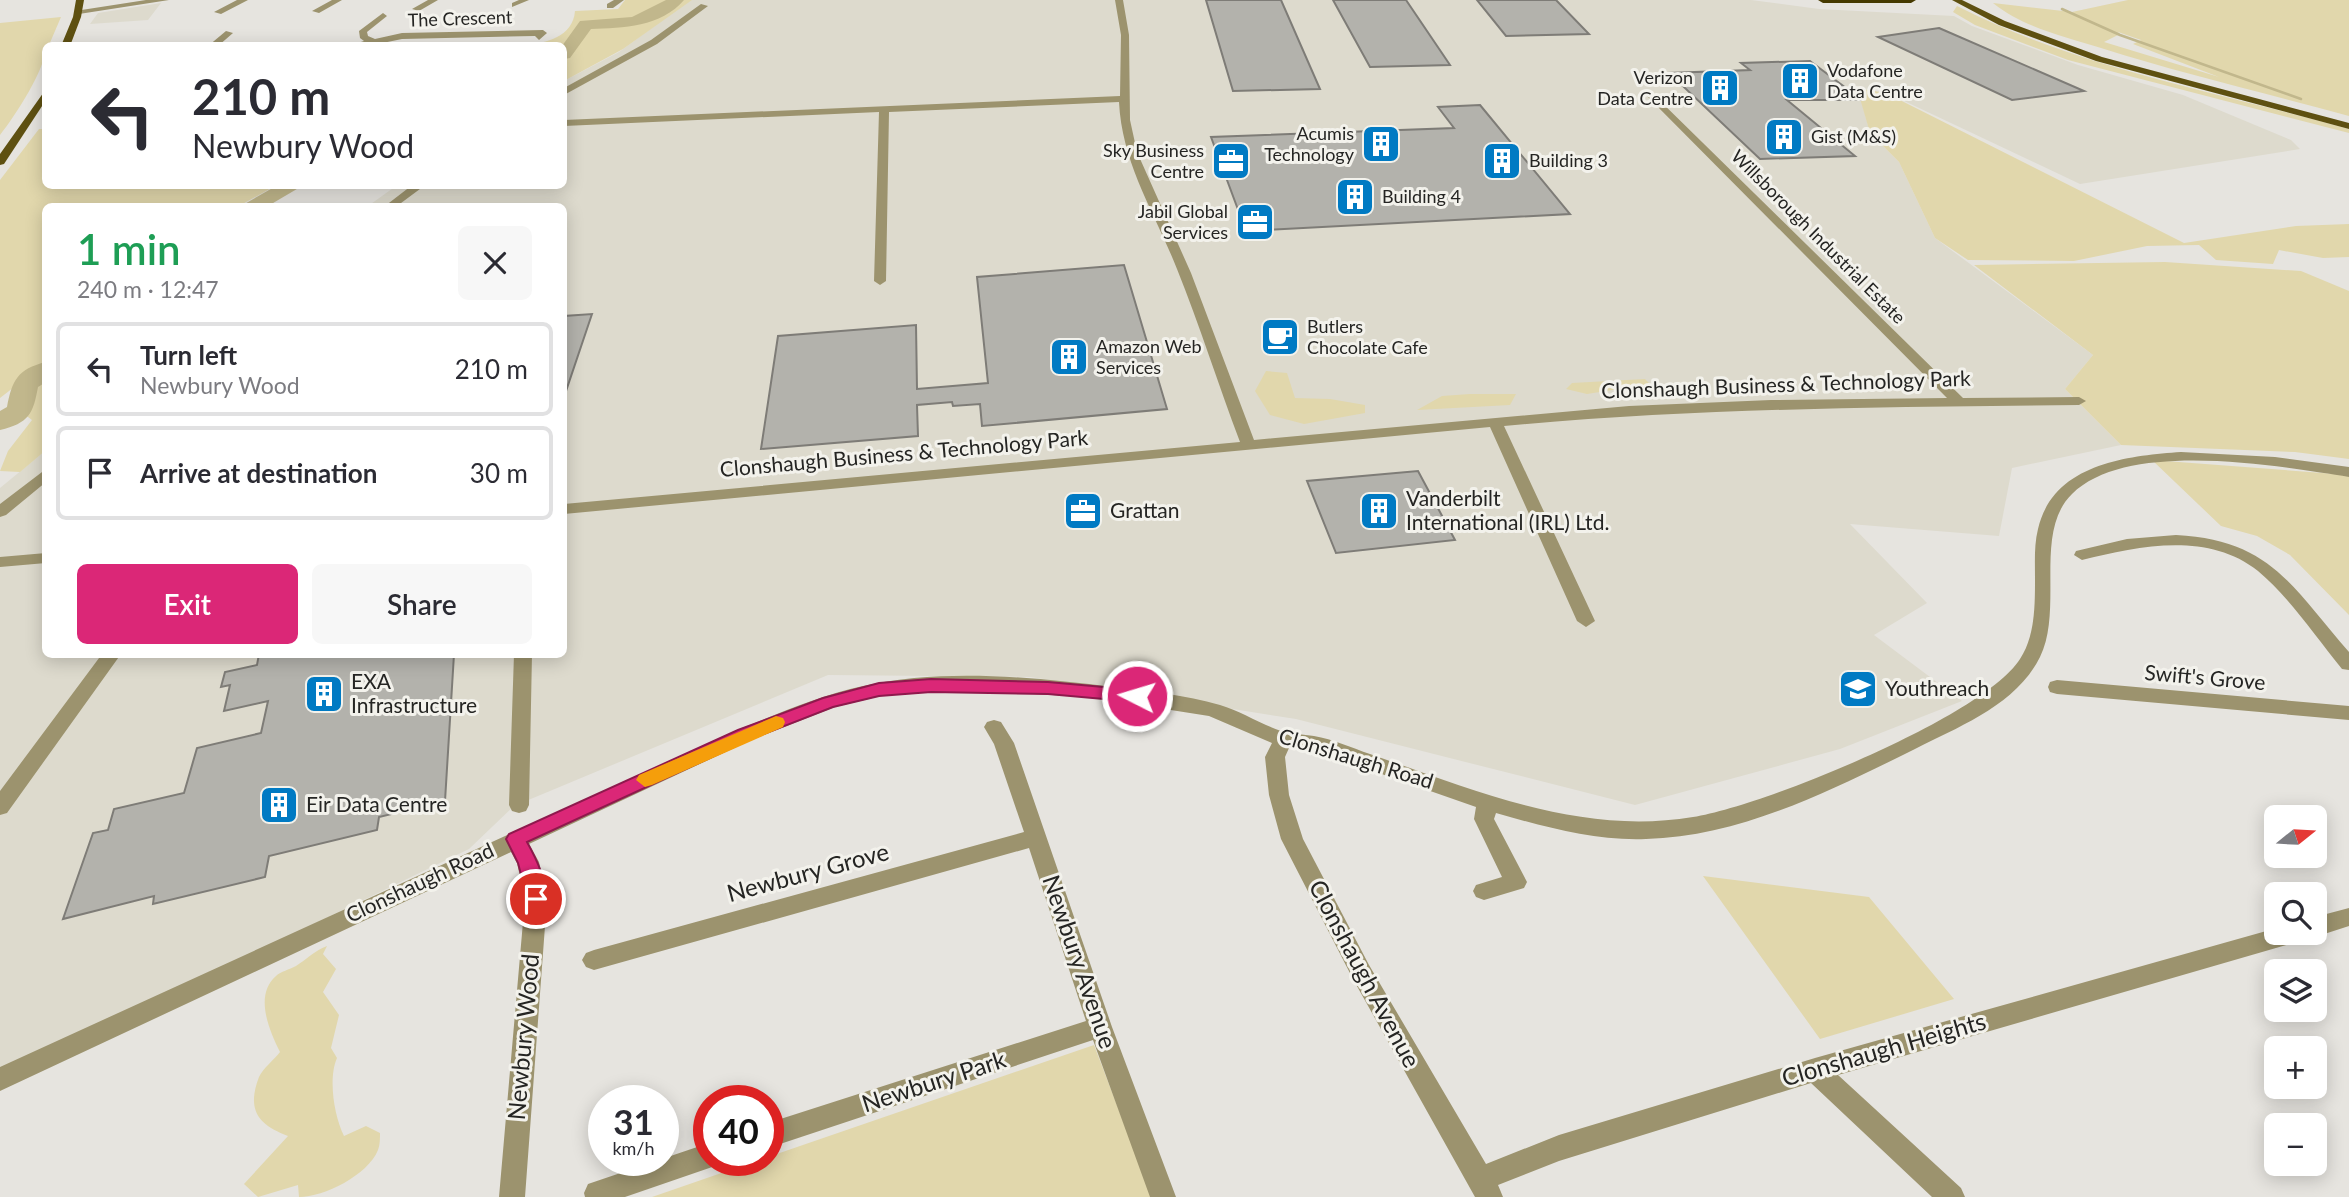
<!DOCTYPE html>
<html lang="en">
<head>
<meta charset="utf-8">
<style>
  body { margin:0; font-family:Lato,sans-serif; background:#f7f7f7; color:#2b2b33; height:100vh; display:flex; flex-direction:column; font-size:26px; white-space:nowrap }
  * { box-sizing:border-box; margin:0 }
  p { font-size:23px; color:#7c7c81 }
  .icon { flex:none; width:38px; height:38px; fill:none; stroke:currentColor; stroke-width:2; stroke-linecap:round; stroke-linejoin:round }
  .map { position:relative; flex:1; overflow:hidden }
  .panel { position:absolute; left:42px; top:203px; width:525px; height:455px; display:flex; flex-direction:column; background:#fff; border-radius:10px; box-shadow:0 4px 18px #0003 }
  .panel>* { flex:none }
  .top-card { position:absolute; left:42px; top:42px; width:525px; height:147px; border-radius:10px; box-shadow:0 4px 18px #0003; background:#fff; color:#2b2b33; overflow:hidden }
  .needle { width:46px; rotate:72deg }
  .controls { position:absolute; left:2264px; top:805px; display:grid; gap:14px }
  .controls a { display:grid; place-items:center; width:63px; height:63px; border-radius:10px; background:#fff; box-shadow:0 4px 18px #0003; font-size:35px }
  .speed { position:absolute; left:588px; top:1085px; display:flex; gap:14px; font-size:35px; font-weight:700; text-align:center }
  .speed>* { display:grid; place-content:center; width:91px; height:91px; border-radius:50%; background:#fff; box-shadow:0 4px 18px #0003; line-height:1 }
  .speed small { font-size:18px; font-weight:400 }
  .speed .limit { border:10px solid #d22; background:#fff; color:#111 }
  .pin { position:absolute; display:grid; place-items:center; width:60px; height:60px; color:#fff; margin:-30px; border:4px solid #fff; border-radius:50%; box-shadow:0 2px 7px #0007 }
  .me { position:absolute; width:77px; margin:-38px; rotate:275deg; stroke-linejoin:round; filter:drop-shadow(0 0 5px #0008) }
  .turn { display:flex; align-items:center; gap:24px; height:147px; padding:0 35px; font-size:32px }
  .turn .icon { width:91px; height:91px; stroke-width:2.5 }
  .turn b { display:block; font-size:49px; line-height:60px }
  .round { display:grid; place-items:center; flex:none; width:74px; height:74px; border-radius:10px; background:#f7f7f7 }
  .summary { display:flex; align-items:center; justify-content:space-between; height:119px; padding:0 35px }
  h1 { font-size:42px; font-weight:600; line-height:52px; color:#1e9e55 }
  .button { display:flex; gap:14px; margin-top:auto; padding:14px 35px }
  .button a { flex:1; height:80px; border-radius:10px; background:#db2777; color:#fff; font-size:28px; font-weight:600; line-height:80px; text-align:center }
  .button a+a { background:#f7f7f7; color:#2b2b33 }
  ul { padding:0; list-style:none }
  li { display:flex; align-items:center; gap:21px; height:94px; margin:0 14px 10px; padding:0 21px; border:4px solid #e1e1e2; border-radius:10px }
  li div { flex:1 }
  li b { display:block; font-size:26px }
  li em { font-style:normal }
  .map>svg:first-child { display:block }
  .built { fill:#dddacd }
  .green { fill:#e1d7ac; fill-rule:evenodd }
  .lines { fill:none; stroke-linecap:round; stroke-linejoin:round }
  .stream { stroke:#c1b78c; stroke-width:2.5 }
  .river { fill:#c1b78c; fill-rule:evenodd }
  .building { fill:#b3b2ac; stroke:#7e7c77; stroke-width:2 }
  .minor { fill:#9c936e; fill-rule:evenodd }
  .major { fill:#5e5011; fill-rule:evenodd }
  .highway { fill:#453900; fill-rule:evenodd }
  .route { fill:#db2777; stroke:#8e194d; stroke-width:2 }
  .slow { fill:#f59e0b }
  .labels { text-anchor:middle; stroke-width:6; stroke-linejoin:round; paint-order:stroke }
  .far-street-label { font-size:18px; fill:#252523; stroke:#f3f2ec }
  .far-poi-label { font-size:18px; fill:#252523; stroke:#f3f2ec; text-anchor:start }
  .street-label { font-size:21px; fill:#252523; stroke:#f3f2ec }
  .poi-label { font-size:21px; fill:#252523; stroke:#f3f2ec; text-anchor:start }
  .near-street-label { font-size:24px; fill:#252523; stroke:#f3f2ec }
</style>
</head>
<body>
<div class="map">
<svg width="2349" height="1197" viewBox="0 0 2349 1197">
  <rect width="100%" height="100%" fill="#e6e4df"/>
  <!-- built -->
  <path class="built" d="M690,0H1751L1819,9L1954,16L1972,26L2078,65L2183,95L2291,140L2300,149L2080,184L1881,90L1858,88L1870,133L1899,162L1935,238L2093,355L2065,389L2121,445L2012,468L1999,536L1850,524L1927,603L1874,635L1962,701L1840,749L1635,805L1296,719L1031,677L828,675L514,806L469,849L0,1076V488L45,451L46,654H564V206H368L396,186H564V81L619,52Z
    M161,3L148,20L90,24L98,13Z"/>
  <!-- green -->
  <path class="green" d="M625,0H692L623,49L564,81V46L525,45C546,43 573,37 575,11L618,9Z
    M2128,0H2349V116C2266,93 2183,74 2101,48C2066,37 2022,27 1993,3L2072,12ZM2118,32L2141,40L2133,44L2219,77L2104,42L2120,34Z
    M1957,6C2078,68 2218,92 2349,129V133L2068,60L1975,25L1953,12Z
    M61,17L49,45L46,46C46,69 15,116 0,135V23Z
    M1857,88L1886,93L2184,243L2296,226L2349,224V257L2323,258L2279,250L2273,264L2216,260L2199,245L2147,246L2074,261L1968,260L1935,238L1899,162L1870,133Z
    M39,129H45L46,186H275L239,206H46L45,363L0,398V180Z
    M2165,262L2301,271L2349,291V459L2295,452L2121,445L2065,389L2093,355L1974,265Z
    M45,370V451L20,472L0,471L8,451L32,420L20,411L25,383Z
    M1266,371L1287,373L1295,398L1330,399L1365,405V413L1304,424L1270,415L1255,391Z
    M1645,379L1650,384L1587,394L1566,389L1572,383Z
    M1470,394H1516L1510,405L1417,410L1442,396Z
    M2152,460L2349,475V615L2290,555L2257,536L2221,526Z
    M1703,876L1869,897L1954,999L1820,1039Z
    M327,946L323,954L336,969L323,992L339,1015L331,1048L337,1058C328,1078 334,1116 344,1136L366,1126L380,1133C380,1138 380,1145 378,1150C368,1175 324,1197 299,1197L298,1185L258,1197L244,1184L288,1136C259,1125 246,1111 259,1077C263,1068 274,1060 280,1052C269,1030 254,995 276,976C281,971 289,970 296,966C307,959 314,951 327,946Z
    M1094,1045L1152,1197H652L759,1160H768V1157Z"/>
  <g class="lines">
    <!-- stream -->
    <path class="stream" d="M2062,9L2120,35L2301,99"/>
    <!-- river -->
    <path class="river" d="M666,0H684C661,27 623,28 591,29L570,58L564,59L562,46L580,21L632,17Z
      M276,186H302L268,206H241Z
      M46,362V382L38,387C33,414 29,423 0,430V411L7,407C12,381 17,369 46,362Z"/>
  </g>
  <!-- building -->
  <path class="building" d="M1206,0H1281L1320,89L1233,91Z
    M1333,0H1406L1450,65L1370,67Z
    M1477,0H1556L1589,34L1506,36Z
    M1939,28L2084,91L2012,100L1878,37Z
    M1810,61L1862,100H1787L1855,156L1760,159L1669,73L1750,70L1741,63Z
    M1480,105L1570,214L1246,231L1211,137L1454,128L1438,107Z
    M1124,265L1167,409L982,426L980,404L953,406L952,402L917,405L918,436L761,449L778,336L916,325L917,389L988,383L977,277Z
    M592,314L566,391L564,390V316Z
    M1418,471L1455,540L1336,553L1307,481Z
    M259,654H454L445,801L379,817L377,830L269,856L265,877L153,904L154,896L63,919L93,833L108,830L114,809L184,793L197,748L261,733L268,701L224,711L230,685L221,687L225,672L257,665Z"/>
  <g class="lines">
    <!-- minor -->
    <path class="minor" d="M146,0H169L79,14L75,11Z
      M237,0H248L221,14L214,12Z
      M332,0H342L319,13L312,11Z
      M428,0H438L419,11L412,9Z
      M519,0H529L512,7V3Z
      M614,0H624L613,8H607V4Z
      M1115,0H1123L1129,35L1130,120L1137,152L1191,273L1254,440L1629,406L1771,400L1947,398L1648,97L1646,95L1651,92L1963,398L2079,397L2086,401L2079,405C1886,407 1696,408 1504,426L1595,621L1586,627L1577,621L1490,427L564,514V504L1240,442C1218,384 1200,326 1177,269C1155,213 1122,164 1119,102L889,112L886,281L880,285L874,281L879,112L564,126V120L1120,96L1121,35Z
      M701,4L708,6L657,44L564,95V88L651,40Z
      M383,13L387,16L367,32L368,36L375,39L402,33L543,30L547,33L539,40L535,36L402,39L368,46H348L364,41L360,38L359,31Z
      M226,31L233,33L218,46H208Z
      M411,186H424L397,206H385Z
      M2181,452L2275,457L2349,467V477C2278,466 2128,439 2072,494C2033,532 2064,608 2040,657C2016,705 1960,726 1915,749C1832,790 1740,837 1646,839C1595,841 1545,827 1496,813L1494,819L1527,882L1524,888L1484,900L1476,897L1473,891L1476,885L1502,877L1474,819L1476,807L1313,750L1289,748L1285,757L1289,795L1303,839L1369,965L1486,1164L1559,1135L1815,1058L2277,928V933H2304L2301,940L2293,943L1838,1075L1961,1188L1965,1197H1932L1811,1083L1559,1161L1498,1185L1503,1197H1475L1353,979L1281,839L1269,795L1265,757L1272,743L1209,716L1088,697L960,690L881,696L835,707L751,740L529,844L539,862L547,899L525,1197H499L525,899L517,863L511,852L0,1091V1067L737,730C778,714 820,695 863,686C943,668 1032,677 1113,687C1148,691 1185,695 1220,705C1241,711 1260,724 1281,731C1292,735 1303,734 1314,736C1333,739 1352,748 1370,754C1474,790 1580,836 1693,817C1763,806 1983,717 2020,659C2035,636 2035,606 2035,579C2035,562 2034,545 2038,529C2053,464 2126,456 2181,452Z
      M46,469V482L6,515L0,517V504Z
      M2176,535C2271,540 2291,586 2349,652V670L2342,669C2315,636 2290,598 2258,571C2208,531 2138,546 2082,560L2074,555L2076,551L2127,539Z
      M46,553V563L0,567V557Z
      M102,654H121L7,813L0,815V791Z
      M514,654H532L529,805L526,811L519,813L512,811L509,805Z
      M2057,680L2349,706V720L2057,694L2050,692L2048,687L2050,682Z
      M994,720L1001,722L1014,743L1112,1027L1176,1197H1150L1093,1040L768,1148V1123L1086,1021L1029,848L594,970L586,967L582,960L586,953L594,950L1024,832L994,744L984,727L987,722Z
      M2349,908V926L2315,937L2307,934L2315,933V917Z
      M709,1143V1160H720L718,1165L625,1197H585L584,1193L588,1184Z"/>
    <!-- major -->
    <path class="major" d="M76,0H84L81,17L70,46H61L73,17Z
      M1952,0H1962L2005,21L2102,57L2349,123V129L2096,61L1999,25Z
      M46,89V100L4,164L0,165V154Z"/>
    <!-- highway -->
    <path class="highway" d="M1818,0H1916L1911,3H1823Z"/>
  </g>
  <!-- route -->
  <path class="route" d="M931,679L1048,682L1137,690L1146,696L1137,702L1048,694L931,692L879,696L833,707L751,739L527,842C536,858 551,888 543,905L536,907L529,905L518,863L506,839L509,834L738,730L823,698L879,683Z"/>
  <!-- slow -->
  <path class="slow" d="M776,716L783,718L785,722L783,727L652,785L645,787L636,780L639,775Z"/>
  <!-- icons -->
  <defs>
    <symbol id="building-square" viewBox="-11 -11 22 22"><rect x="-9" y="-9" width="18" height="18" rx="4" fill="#007ac3" stroke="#f3f2ec"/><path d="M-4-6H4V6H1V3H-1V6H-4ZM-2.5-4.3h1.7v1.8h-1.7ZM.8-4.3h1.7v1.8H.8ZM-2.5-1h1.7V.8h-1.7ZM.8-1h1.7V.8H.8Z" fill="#fff"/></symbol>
    <symbol id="office-square" viewBox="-11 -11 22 22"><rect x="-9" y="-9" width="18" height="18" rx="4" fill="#007ac3" stroke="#f3f2ec"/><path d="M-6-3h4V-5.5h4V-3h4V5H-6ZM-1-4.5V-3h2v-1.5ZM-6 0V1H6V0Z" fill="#fff"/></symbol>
    <symbol id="cafe-square" viewBox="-11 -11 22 22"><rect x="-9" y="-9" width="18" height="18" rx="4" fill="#007ac3" stroke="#f3f2ec"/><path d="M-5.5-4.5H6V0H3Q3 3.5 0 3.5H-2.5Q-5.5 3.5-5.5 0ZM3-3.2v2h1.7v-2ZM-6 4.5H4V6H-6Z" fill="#fff"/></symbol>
    <symbol id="university-square" viewBox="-11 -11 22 22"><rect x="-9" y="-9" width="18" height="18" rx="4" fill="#007ac3" stroke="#f3f2ec"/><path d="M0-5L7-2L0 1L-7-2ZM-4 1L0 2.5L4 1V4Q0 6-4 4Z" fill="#fff"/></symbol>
  </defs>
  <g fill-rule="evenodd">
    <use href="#building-square" x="1778" y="59" width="44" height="44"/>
    <use href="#building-square" x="1698" y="66" width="44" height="44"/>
    <use href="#building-square" x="1762" y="115" width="44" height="44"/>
    <use href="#building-square" x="1359" y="122" width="44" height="44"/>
    <use href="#office-square" x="1209" y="139" width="44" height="44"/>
    <use href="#building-square" x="1480" y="139" width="44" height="44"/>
    <use href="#building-square" x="1333" y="175" width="44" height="44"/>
    <use href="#office-square" x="1233" y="200" width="44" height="44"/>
    <use href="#cafe-square" x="1258" y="315" width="44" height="44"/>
    <use href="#building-square" x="1047" y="335" width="44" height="44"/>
    <use href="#office-square" x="1061" y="489" width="44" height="44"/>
    <use href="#building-square" x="1357" y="489" width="44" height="44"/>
    <use href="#university-square" x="1836" y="667" width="44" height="44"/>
    <use href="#building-square" x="302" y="672" width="44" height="44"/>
    <use href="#building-square" x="257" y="783" width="44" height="44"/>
  </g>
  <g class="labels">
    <!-- far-street labels -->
    <g class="far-street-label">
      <text transform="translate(460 19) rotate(-2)" y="6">The Crescent</text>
      <text transform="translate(1818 237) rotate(45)" y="6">Willsborough Industrial Estate</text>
    </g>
    <!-- far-poi labels -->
    <g class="far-poi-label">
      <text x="1827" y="77">Vodafone<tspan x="1827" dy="21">Data Centre</tspan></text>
      <text x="1693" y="84" text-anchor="end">Verizon<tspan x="1693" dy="21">Data Centre</tspan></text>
      <text x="1354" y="140" text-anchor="end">Acumis<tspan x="1354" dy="21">Technology</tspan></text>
      <text x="1811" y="143">Gist (M&amp;S)</text>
      <text x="1204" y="157" text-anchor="end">Sky Business<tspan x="1204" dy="21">Centre</tspan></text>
      <text x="1529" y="167">Building 3</text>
      <text x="1382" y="203">Building 4</text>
      <text x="1228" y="218" text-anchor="end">Jabil Global<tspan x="1228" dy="21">Services</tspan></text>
      <text x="1307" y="333">Butlers<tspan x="1307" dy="21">Chocolate Cafe</tspan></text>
      <text x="1096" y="353">Amazon Web<tspan x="1096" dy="21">Services</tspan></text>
    </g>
    <!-- street labels -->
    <g class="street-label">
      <text transform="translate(1786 385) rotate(-2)" y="7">Clonshaugh Business &amp; Technology Park</text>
      <text transform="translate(904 454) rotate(-5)" y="7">Clonshaugh Business &amp; Technology Park</text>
      <text transform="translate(2205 678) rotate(5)" y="7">Swift's Grove</text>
      <text transform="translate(1356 759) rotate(17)" y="7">Clonshaugh Road</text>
      <text transform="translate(420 883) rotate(-25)" y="7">Clonshaugh Road</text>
    </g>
    <!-- poi labels -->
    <g class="poi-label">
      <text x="1406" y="506">Vanderbilt<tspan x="1406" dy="24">International (IRL) Ltd.</tspan></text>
      <text x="1110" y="518">Grattan</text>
      <text x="351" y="689">EXA<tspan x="351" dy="24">Infrastructure</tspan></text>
      <text x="1885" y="696">Youthreach</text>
      <text x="306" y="812">Eir Data Centre</text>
    </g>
    <!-- near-street labels -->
    <g class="near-street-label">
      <text transform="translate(808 873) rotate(-15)" y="8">Newbury Grove</text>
      <text transform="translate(1079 962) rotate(71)" y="8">Newbury Avenue</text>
      <text transform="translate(1364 974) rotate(62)" y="8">Clonshaugh Avenue</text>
      <text transform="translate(524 1037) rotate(-85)" y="8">Newbury Wood</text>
      <text transform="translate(1884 1050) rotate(-16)" y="8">Clonshaugh Heights</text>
      <text transform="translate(934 1082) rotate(-18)" y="8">Newbury Park</text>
    </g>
  </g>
</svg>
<div class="controls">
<a><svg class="needle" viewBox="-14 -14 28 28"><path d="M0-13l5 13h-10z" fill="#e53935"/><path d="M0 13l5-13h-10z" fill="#7c7c81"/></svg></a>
<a><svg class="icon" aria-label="search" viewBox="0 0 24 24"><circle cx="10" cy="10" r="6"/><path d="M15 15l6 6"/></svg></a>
<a><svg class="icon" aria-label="layers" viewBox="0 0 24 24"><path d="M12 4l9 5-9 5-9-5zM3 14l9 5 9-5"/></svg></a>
<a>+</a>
<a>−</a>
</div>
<div class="speed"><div>31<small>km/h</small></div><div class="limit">40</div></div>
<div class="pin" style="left:536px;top:899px;background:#d93025"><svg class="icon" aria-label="arrive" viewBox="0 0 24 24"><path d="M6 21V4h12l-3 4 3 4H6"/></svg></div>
<svg class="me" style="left:1137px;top:696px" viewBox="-20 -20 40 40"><circle r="17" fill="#db2777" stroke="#fff" stroke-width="3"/><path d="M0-11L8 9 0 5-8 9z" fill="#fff"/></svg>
<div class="top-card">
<div class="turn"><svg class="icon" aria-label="left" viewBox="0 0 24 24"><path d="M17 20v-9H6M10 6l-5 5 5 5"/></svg><div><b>210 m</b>Newbury Wood</div></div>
</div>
<section class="panel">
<div class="summary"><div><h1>1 min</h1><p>240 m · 12:47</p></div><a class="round"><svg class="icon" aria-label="close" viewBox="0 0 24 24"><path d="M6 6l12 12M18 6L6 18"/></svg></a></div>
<ul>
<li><svg class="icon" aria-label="left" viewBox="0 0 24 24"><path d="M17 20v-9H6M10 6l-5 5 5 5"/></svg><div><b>Turn left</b><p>Newbury Wood</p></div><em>210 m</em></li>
<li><svg class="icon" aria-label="arrive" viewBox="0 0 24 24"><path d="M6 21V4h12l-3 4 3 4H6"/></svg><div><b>Arrive at destination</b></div><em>30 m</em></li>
</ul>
<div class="button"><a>Exit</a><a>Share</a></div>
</section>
</div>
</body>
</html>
